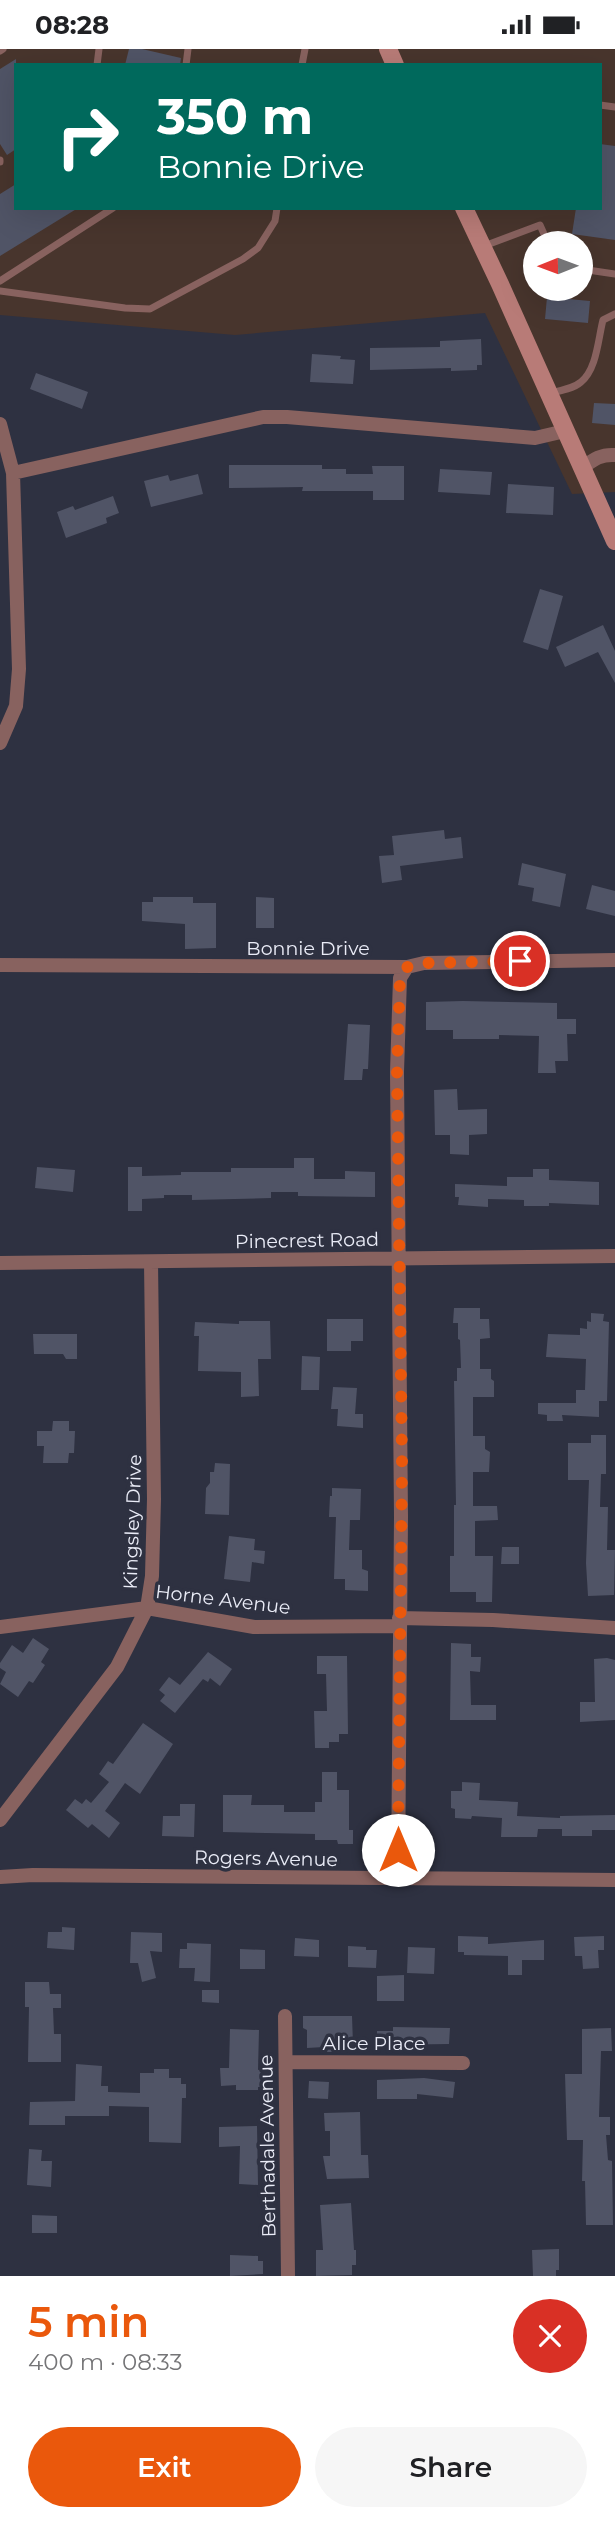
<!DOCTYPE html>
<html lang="en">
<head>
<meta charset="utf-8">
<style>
  body { margin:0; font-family:Montserrat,sans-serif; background:#f6f6f6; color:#202124; height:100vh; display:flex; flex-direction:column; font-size:26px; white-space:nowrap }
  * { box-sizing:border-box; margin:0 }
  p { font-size:23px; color:#757577 }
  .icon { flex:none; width:38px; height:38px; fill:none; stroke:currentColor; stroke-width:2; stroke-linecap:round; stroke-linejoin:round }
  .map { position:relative; height:2227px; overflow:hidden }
  .sheet { display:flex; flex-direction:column; background:#fff; flex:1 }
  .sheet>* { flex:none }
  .banner { position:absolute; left:14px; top:14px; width:588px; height:147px; border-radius:0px; box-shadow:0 7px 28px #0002; background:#00695c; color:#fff; overflow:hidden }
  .needle { width:46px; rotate:269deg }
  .controls { position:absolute; left:523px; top:182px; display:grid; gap:14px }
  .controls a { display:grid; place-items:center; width:70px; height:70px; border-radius:50%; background:#fff; box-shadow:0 7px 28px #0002; font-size:35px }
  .pin { position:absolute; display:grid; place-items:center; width:60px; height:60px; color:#fff; margin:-30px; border:4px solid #fff; border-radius:50%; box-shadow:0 2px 7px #0007 }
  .me { position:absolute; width:77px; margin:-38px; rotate:0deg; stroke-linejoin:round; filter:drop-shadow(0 0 5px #0008) }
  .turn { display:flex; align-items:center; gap:24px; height:147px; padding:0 28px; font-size:32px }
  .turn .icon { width:91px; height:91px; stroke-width:2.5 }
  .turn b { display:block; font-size:49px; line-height:60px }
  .round { display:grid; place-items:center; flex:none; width:74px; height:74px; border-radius:37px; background:#f6f6f6 }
  .headline { display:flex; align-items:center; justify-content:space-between; height:119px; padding:0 28px }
  h1 { font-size:42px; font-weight:600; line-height:52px; color:#ea580c }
  .action { display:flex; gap:14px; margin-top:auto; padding:14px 28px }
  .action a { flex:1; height:80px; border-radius:42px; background:#ea580c; color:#fff; font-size:28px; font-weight:600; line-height:80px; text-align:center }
  .action a+a { background:#f6f6f6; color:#202124 }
  .status { display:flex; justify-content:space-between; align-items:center; height:49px; padding:0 35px; background:#fff; direction:ltr }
  .status svg { height:19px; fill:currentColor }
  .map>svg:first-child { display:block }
  .commercial { fill:#48352d; fill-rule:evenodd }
  .building { fill:#505466 }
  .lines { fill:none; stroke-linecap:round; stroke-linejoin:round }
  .lane { stroke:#88625f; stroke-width:7 }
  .street { stroke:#88625f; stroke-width:14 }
  .secondary { stroke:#b87b77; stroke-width:18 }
  .route { stroke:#ea580c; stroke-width:12; stroke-dasharray:0 21.6 }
  .labels { text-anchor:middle; stroke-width:7; stroke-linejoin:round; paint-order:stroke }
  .street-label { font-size:19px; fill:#eaecf7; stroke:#2e3141 }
</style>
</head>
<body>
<div class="status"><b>08:28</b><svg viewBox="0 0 49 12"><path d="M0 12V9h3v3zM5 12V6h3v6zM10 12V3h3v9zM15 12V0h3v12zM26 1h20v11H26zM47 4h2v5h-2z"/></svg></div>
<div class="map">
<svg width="615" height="2227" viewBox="0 0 615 2227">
  <rect width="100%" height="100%" fill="#2e3141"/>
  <!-- commercial -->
  <path class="commercial" d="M0,0H615V443L572,445L485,264L235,286L0,266ZM16,16H600V159H16ZM536,194H581V240H536Z"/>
  <!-- building -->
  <path class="building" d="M129,0H142L181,9L180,16H125Z
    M16,10V100L7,106L0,95V20Z
    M600,95L615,97V191L572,185L576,159H600Z
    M16,135V159H78L0,207V145Z
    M547,248L590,252L588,274L545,270Z
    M481,290L482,316H477V321L451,322V319L370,321V299L440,298V292Z
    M312,305L341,307L340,310L355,311L353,335L310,333Z
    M36,324L88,343L82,360L30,340Z
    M594,354L615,355V376L592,374Z
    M229,416H322V420H346V425H373L372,417H404V451H373V442H302L303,438L229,439Z
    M440,420L492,423L490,446L438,443Z
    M198,425L203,445L151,458L144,432L168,426L170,432Z
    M508,435L554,438L553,466L506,464Z
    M113,447L119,464L106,469L107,474L66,489L57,463L73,457L75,461Z
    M540,540L563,547L548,601L523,593Z
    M603,576L615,602V634L598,603L565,618L556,598Z
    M444,781L445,790L461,788L463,809L400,817L402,831L382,834L379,807L394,806L392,787Z
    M522,814L566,825L560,858L532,852L534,839L518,836Z
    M592,836L615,842V867L586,860Z
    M153,848H193V854H216V899L185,900V875L142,872V853H153Z
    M256,848L274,849V879H256Z
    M463,952L557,954V970H576V985H567L568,1012H555L556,1024H538L539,987L499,986V990H453V981H426V953Z
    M348,975L370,976L368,1020H363L362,1031H344Z
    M457,1040L458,1061L487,1060V1085L469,1086V1106L450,1105V1086H435L434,1041Z
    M294,1109H314V1130H345V1122L375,1123V1148L298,1147V1143H271V1149L192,1151V1146H164V1149L142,1150V1162H128V1118H142V1127L181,1126V1123H231V1119H294Z
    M37,1118L75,1121L73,1143L35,1139Z
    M533,1120H549V1131L599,1133V1156L549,1154V1157H524V1151L488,1150V1158L458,1156L459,1148H455V1135L507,1137V1128H533Z
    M454,1259H480V1270H489L490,1289L480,1290V1320H491V1330L494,1332V1348H473V1387H485V1400L490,1403L489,1423H473V1457H497L498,1471L475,1472V1507H493L492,1553H476V1543H450V1507H454V1456H456L454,1332H457V1319H461L460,1291L458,1290V1274H453Z
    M591,1264L604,1265L603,1272L609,1273L607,1352H599V1368L562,1366L563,1372H547V1366L538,1365V1354H576V1341H585L586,1310L546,1308L548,1285L580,1286V1279L587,1280V1272L591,1273Z
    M327,1270H363V1292H351V1302H327Z
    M239,1272H270L271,1310H258L259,1347L241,1348V1323L198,1322L199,1287H194L195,1273L239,1275Z
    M33,1285H77V1310H66L63,1305H34Z
    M302,1307L320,1308L319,1341H301Z
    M333,1338L357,1339L355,1365H363V1379L337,1377L338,1360H331Z
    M53,1372H69V1382H75L74,1404H69L68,1414H43L44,1397H37V1382H52Z
    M591,1386H606V1425H601L600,1458H608L607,1501H615L614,1546L588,1547L586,1514L589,1431H568V1394H591Z
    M215,1414L230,1415L229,1466L205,1465L206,1439L210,1434V1423H214Z
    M332,1439L361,1440L360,1471H350L349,1501H362V1520L368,1522V1542L345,1541V1530H334L336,1468H329L330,1447H332Z
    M229,1487L255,1490L254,1501L265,1502L264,1515L252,1513L250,1533L224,1530Z
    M502,1498H519V1515H501Z
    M33,1589L49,1600L41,1613L45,1616L33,1634L29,1632L18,1648L0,1635L6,1623L0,1619V1614L12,1596L23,1604Z
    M451,1594L471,1595V1608H481L480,1623L470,1622L471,1656H496V1671H450Z
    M208,1603L232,1620L220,1637L210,1629L208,1633L203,1630L175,1664L160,1652L165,1646L159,1641L169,1628L180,1636Z
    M317,1607H347L348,1685H339V1693H329V1699H315L314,1662H327L326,1625H317Z
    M607,1609L615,1611V1671L580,1673V1653H595L594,1610Z
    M143,1674L173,1695L140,1745L125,1734L105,1762L120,1774L109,1789L92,1775L88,1779L66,1761L75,1750L82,1755L86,1750L91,1754L109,1733L99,1725L108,1712L113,1715Z
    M322,1723H337V1741H349V1781H353V1795H338L337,1791H315V1785L223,1783V1746H252L251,1756H284V1763H315V1753H322Z
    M462,1733L480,1734L479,1751L518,1753L517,1767L560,1769V1767L615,1766V1781H592V1787H562V1780H538L537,1788H501L502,1769L472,1767L471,1770L455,1769V1760L451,1759V1742H462Z
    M180,1755H195L194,1788L162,1787L163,1767H180Z
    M62,1878L75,1879L74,1901L47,1899L48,1883H62Z
    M131,1883L162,1884V1903L150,1902L156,1929L142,1933L138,1914H130Z
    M458,1887L488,1888V1895L544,1891V1911H522V1926H508V1907L464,1906V1903H458Z
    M604,1887V1901H598L599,1919L583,1920L582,1907H575L574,1888Z
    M295,1889L319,1891V1908L294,1907Z
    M187,1894L211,1895L210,1933L194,1932L195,1919H179L180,1900H187Z
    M348,1897L366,1898V1901H377L376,1919L348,1918Z
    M408,1898L435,1899L434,1925L407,1924Z
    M240,1900L265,1901V1920H240Z
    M404,1926V1952H377V1927Z
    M25,1933H49L50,1945H61V1959H53L54,1985H61V2013H28L29,1958H25Z
    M202,1941H219V1954L202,1953Z
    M303,1967H352L353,1995H344V2003H326L324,1998L307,1999V1981L303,1979Z
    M393,1978L450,1979L449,1995L377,1996V1982H393Z
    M611,1979L612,2002H601L599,2068H610V2086H606L608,2111L612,2112L613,2176H586L585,2132H582L583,2091H567L565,2025H582V1980Z
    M230,1980L259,1981L258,2021L262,2020L263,2038H258V2041H236V2036L221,2037L220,2019H229Z
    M76,2015L102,2017L101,2037H108V2043L140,2044V2024H154V2020H169V2029H181V2035H186V2049H182L181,2094L149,2093V2058L109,2057V2067H65V2076H29L30,2053L75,2052Z
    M424,2029L455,2033L453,2049L417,2045V2050H377V2031Z
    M309,2032L329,2033L328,2050L308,2049Z
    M360,2063L361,2106H368L369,2129L327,2130L323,2107H330V2082H325L324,2064Z
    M257,2077L258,2136L239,2135L240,2097L219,2098V2078Z
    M29,2100L42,2101L41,2112H52L51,2138L27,2136Z
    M351,2154L354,2201H356V2216H352V2226L316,2227V2201H323L320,2156Z
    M32,2166L57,2167V2184H32Z
    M559,2200V2221H556V2227H533L532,2201Z
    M230,2206L258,2207V2212H263V2225L230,2227Z"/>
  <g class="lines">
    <!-- lane -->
    <path class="lane" d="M0,2L3,0
      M97,16L99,0
      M186,16L188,0
      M302,16L305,0
      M600,56L615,58
      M0,111V113
      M484,197L540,176L548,194
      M581,220L615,225
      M0,232L113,159
      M0,242L125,259L150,260L243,210L258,199L275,172L277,159
      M549,344C559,342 573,340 581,333C597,320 598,290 603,271L615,265"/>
    <!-- street -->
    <path class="street" d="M0,375L13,424L19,620L16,657L0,694
      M582,419C593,411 600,405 615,406
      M13,424L263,368H287L535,389L565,382
      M0,916L407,918L424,914L615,911
      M0,1214L615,1207
      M399,1569L493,1571L615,1579
      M0,1578L147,1559L254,1578L399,1577
      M0,1771L117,1618L147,1559L152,1527L154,1450L151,1213
      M0,1828L33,1826L615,1831
      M398,1829L401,1468L397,1023L400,929L407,918
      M285,1967L288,2227
      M286,2013L463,2014"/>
    <!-- secondary -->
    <path class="secondary" d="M388,0L395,16
      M464,159L500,235L615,492"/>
  </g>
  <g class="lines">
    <!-- route -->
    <path class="route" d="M398,1801L402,1415L397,1023L400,929L407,918L424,914L520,912"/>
  </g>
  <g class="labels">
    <!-- street labels -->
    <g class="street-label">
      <text x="308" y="906">Bonnie Drive</text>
      <text transform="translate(307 1191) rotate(-1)" y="7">Pinecrest Road</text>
      <text transform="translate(132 1473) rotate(-88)" y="7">Kingsley Drive</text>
      <text transform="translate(223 1550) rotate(7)" y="7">Horne Avenue</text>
      <text transform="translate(266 1809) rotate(1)" y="7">Rogers Avenue</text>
      <text x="374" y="2001">Alice Place</text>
      <text transform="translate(267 2097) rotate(-91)" y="7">Berthadale Avenue</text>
    </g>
  </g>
</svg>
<div class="controls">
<a><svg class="needle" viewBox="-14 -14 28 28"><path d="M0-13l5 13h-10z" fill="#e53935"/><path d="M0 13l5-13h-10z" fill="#757577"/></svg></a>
</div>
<div class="pin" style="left:520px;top:912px;background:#d93025"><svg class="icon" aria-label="arrive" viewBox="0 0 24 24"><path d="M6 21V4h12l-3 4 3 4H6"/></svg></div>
<svg class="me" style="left:398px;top:1801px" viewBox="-20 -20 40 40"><circle r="19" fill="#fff"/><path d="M0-13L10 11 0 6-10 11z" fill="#ea580c"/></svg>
<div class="banner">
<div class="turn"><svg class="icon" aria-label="right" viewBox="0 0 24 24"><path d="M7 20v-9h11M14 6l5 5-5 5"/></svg><div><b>350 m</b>Bonnie Drive</div></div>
</div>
</div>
<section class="sheet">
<div class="headline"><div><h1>5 min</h1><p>400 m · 08:33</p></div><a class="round" style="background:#d93025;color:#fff"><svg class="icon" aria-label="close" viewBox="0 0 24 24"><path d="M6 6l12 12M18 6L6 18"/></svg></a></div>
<div class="action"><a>Exit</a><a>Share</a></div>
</section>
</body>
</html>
